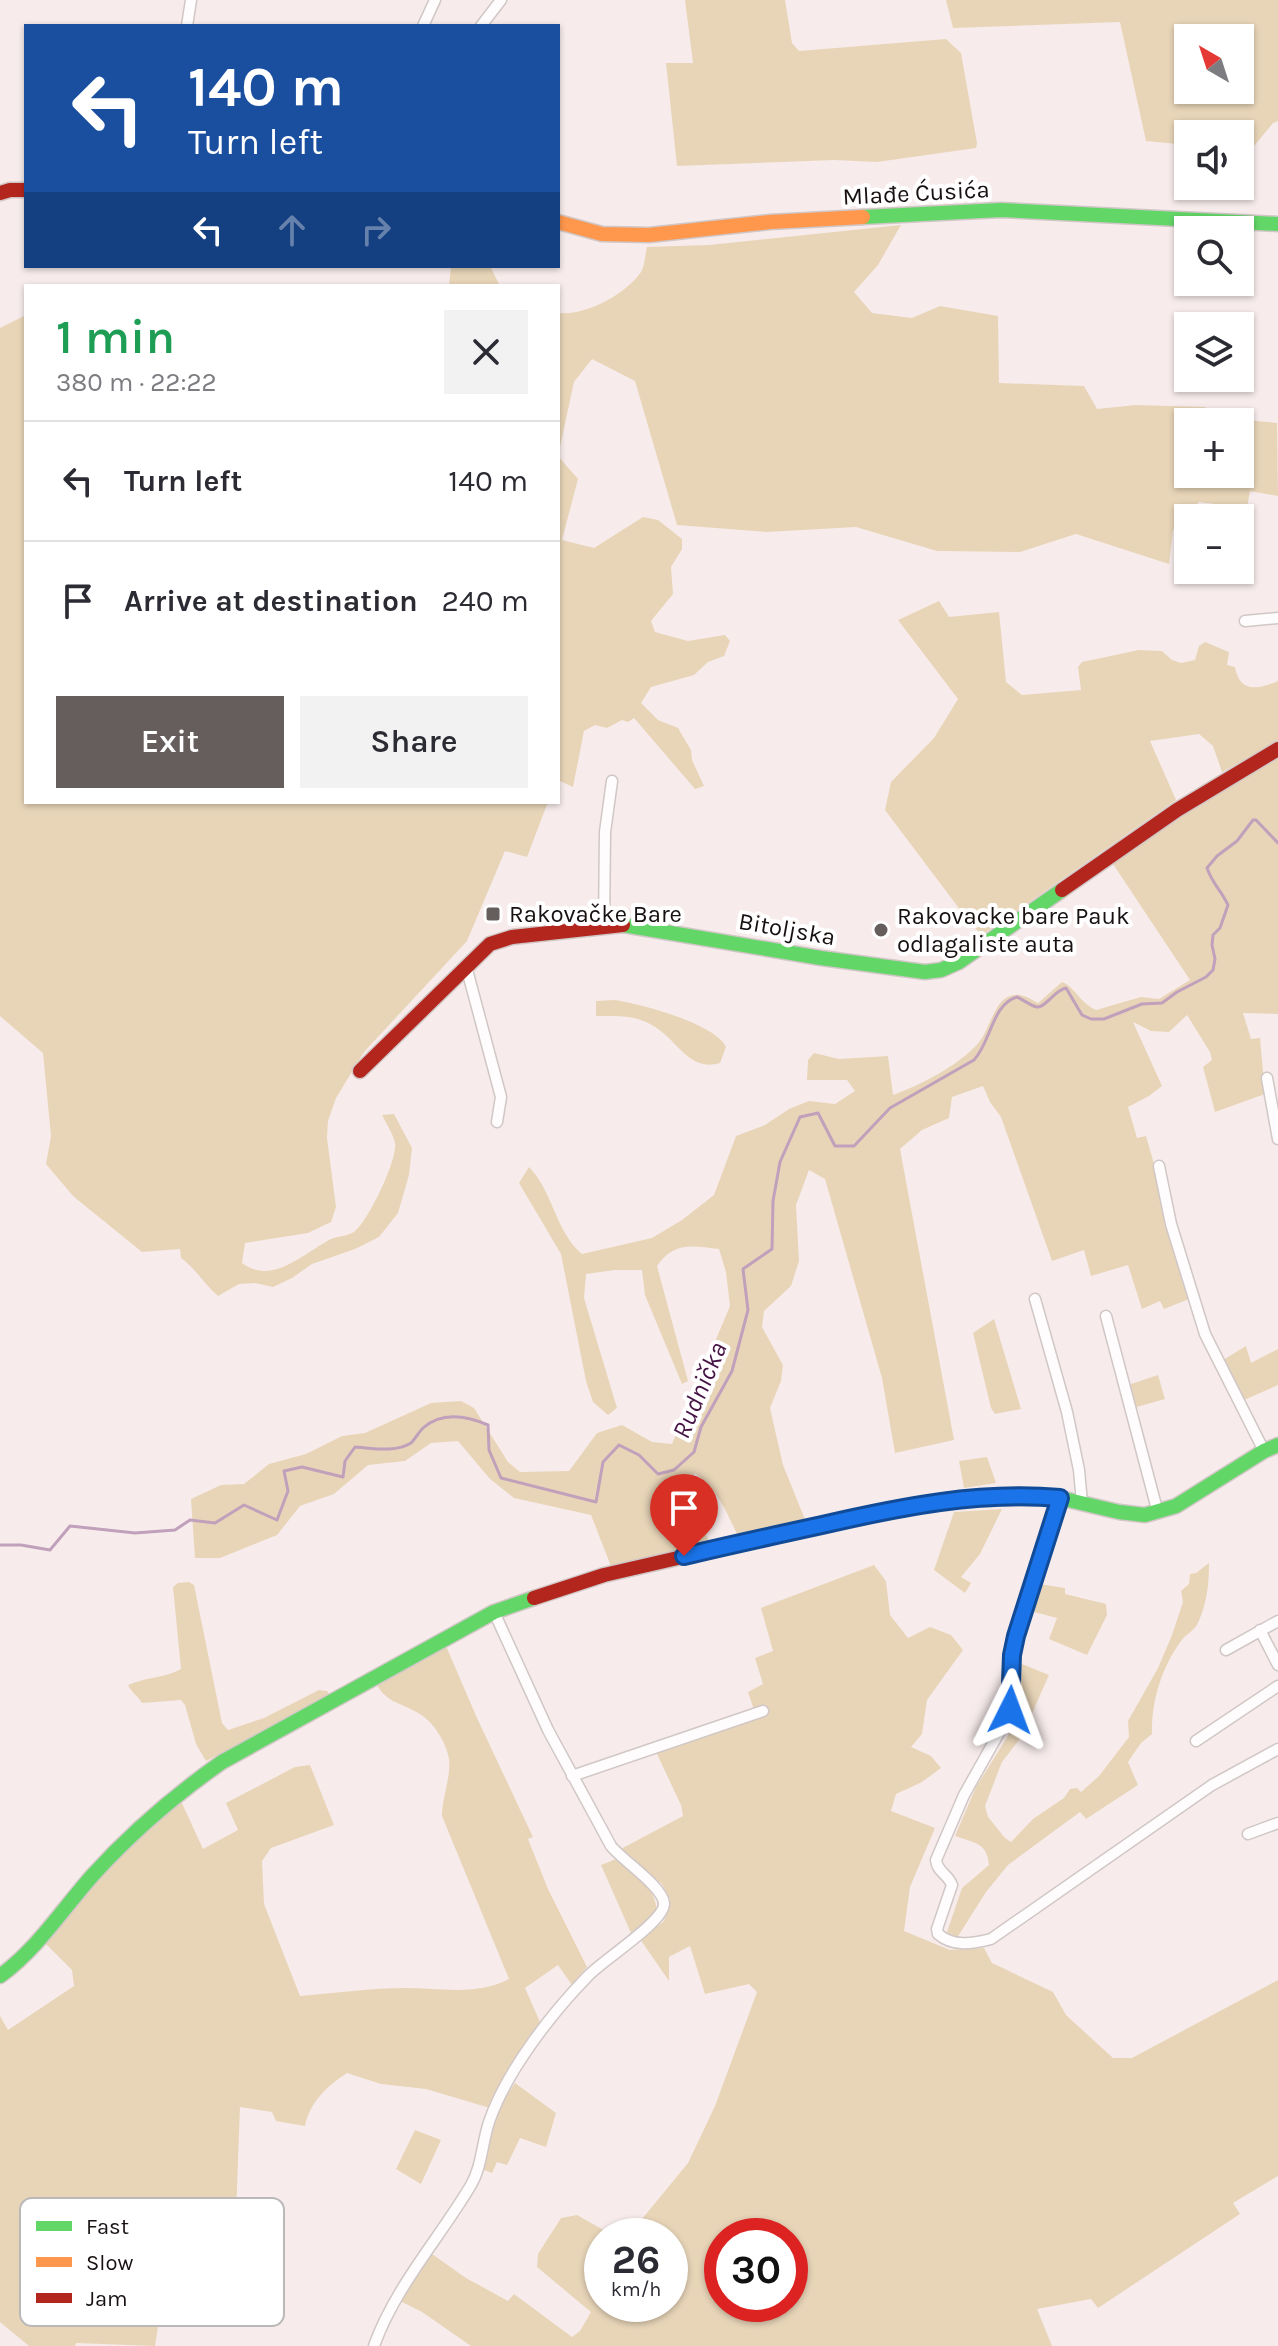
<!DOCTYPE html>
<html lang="en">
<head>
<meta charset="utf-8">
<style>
  body { margin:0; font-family:Karla,sans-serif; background:#f2f2f3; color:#2b2b33; height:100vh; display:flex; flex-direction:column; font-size:30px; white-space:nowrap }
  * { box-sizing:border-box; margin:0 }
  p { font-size:26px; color:#7c7c81 }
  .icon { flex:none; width:44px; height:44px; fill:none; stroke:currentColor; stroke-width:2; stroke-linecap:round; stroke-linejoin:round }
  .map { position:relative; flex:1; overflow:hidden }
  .details { position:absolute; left:24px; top:284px; width:536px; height:520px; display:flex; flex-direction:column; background:#fff; border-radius:0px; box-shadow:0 2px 6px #0004 }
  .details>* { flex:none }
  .hud { position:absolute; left:24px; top:24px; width:536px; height:244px; border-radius:0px; box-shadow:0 2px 6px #0004; background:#1a4fa0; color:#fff; overflow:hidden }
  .needle { width:52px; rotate:321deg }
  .controls { position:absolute; left:1174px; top:24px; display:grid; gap:16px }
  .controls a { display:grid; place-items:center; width:80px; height:80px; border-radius:0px; background:#fff; box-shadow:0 2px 6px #0004; font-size:40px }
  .speed { position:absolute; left:584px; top:2218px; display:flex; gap:16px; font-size:40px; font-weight:700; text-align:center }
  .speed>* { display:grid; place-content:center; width:104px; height:104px; border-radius:50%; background:#fff; box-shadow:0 2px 6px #0004; line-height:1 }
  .speed small { font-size:20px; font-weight:400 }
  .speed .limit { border:12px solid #d22; background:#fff; color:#111 }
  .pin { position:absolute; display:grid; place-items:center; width:68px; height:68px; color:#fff; margin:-82px -34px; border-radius:50% 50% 50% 0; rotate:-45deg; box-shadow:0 0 8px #0007 }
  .pin .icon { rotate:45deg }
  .me { position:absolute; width:88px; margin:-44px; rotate:3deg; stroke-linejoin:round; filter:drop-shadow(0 0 6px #0008) }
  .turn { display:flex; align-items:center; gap:28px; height:168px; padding:0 32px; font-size:36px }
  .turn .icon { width:104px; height:104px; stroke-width:2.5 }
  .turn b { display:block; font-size:56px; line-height:68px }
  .lanes { display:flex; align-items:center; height:76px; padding:0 32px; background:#0003; justify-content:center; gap:40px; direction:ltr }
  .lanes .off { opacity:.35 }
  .round { display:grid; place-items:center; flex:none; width:84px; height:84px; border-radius:0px; background:#f2f2f3 }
  .summary { display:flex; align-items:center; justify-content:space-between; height:136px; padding:0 32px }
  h1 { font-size:48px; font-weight:600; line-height:60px; color:#1e9e55 }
  .button { display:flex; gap:16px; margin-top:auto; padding:16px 32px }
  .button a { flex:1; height:92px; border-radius:0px; background:#665e5d; color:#fff; font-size:32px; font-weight:600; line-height:92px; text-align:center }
  .button a+a { background:#f2f2f3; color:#2b2b33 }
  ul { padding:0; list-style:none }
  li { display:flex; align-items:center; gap:24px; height:120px; padding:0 32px; border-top:2px solid #e1e1e2 }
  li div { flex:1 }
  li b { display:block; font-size:30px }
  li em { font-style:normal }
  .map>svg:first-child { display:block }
  .green { fill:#e8d5b8; fill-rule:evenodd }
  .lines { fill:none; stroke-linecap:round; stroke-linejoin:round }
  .stream { stroke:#c0a0bb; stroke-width:3 }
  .street-casing { stroke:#d0c7c6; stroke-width:13 }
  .fast-casing { stroke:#d0c7c6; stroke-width:17 }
  .slow-casing { stroke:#d0c7c6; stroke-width:17 }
  .jam-casing { stroke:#d0c7c6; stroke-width:17 }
  .street { stroke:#fefcfc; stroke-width:10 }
  .fast { stroke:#63d668; stroke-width:14 }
  .slow { stroke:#ff974d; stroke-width:14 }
  .jam { stroke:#b3261e; stroke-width:14 }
  .route-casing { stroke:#114b97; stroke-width:20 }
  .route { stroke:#1a73e8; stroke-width:14 }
  .poi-dot { fill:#665e5d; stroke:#fff; stroke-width:3 }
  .labels { text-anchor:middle; stroke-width:8; stroke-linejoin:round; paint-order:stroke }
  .street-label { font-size:24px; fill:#181111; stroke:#fff }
  .poi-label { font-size:24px; fill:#181111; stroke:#fff; text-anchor:start }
  .water-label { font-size:26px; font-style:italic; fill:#461345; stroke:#fff }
  .key { fill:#fff; stroke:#bab8b8; stroke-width:2 }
  .key-label { font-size:22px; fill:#181111 }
</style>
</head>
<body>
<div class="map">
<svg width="1278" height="2346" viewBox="0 0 1278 2346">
  <rect width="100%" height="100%" fill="#f7eceb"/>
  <!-- green -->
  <path class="green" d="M685,0H785L792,43L799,51L946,39L961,53L977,143L976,148L877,162L834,160L677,166L666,63H693Z
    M946,0H1278V121L1273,123L1254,146L1240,148V134H1188V145L1146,141L1120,22L953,28ZM1188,38H1240V90H1188Z
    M901,225L878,265L854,292L872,313L912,318L940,306L998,316L999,383L1084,386L1097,409L1136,405L1204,407L1237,419L1277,423L1278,496L1250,491L1247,508L1199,502L1173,530L1169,564L1076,534L1020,552L937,551L856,527L766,532L677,525L635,381L592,359L574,382L558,456V313C585,316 625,295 641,272C645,265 645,255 647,247L709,245ZM1188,422H1240V474H1188Z
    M451,266H490L500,286H449Z
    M26,315V802H548L527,857L505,851L467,941L364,1052L336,1098L328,1121L327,1138L336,1207L331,1222L308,1233L245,1243L242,1263C272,1286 304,1253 331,1239C338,1236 348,1236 354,1232C368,1222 398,1159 395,1143C393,1134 386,1123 382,1115L394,1114L412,1148L409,1175L398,1213L379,1237L355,1249L312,1264L292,1278L273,1287L255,1283L239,1284L218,1296C204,1284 196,1269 181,1258L180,1249L142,1252L73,1196L46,1164L51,1136L43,1053L0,1016V328Z
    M558,456L578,479L562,540L594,548L643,517L658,520L682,539V549L671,567L673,594L651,621L655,632L688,641L725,635L730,641L724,656L708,662L694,675L651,687L641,703L658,720L678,728L691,750L692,760L704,786L695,789L634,718L628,722L622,720L607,728L595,725L584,731L573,787L558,780Z
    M939,601L949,617L999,612L1006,682L1022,695L1081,690L1078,667L1082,662L1139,650L1162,651L1172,660L1181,663L1195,660L1199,646L1205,642L1229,652L1227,665L1235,667C1240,694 1259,689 1278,681V741L1222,772L1213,746L1199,734L1150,741L1176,800L982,935L970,923L885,810L891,782L934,738L958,699L898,620Z
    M1278,757V1014L1243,1013L1251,1039L1260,1038L1265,1094L1215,1112L1203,1067L1212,1060L1210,1052L1187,1015L1169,1032L1151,1031L1133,1022L1162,1086L1149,1096L1128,1107L1137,1138L1146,1136L1154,1164L1167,1223L1189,1299L1164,1309L1160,1301L1142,1309L1128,1265L1091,1276L1084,1250L1052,1261L1001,1117L990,1102L983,1086L952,1097L949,1118L922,1130L900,1149L954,1440L895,1453L882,1378L825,1179L809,1170L796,1205L799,1261L791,1286L764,1311L762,1327L783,1365L781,1381L770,1408L783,1465L806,1522L738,1536C725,1509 719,1492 695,1473L685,1491L710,1543L612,1569L591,1515L514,1498L490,1479L458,1441L431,1443L405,1461L368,1465L334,1494L300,1506L277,1535L220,1558H195L191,1499L221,1485L244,1484L269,1464L306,1454L342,1436L365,1433L431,1403L461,1401L474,1408L508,1462L520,1472L569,1471L597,1433L622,1425L652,1442L672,1444L730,1306L726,1272L719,1249C693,1246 674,1241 657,1266L688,1381L682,1384L645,1295L642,1270H615L586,1274L584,1298L617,1408L608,1415L593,1402L586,1381L561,1254L519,1183L529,1167C553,1191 555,1231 582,1254L652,1238L682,1220L714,1195L736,1136L765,1125L789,1109L809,1101L835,1104L855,1091L847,1080H807L808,1060L814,1053L839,1059L888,1056L893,1095C920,1085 965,1063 982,1038C988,1028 995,1007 1003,1000C1016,990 1026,996 1038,1003L1062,982C1075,987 1080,1003 1096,1010L1141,997L1159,999L1190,980L1113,864L1168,823Z
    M614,1000C639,1003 716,1024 726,1047L720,1063C686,1073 677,1035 646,1022C630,1015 613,1016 596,1016V1001Z
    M994,1319L1021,1409L995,1414L991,1408L973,1333Z
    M1246,1346L1251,1363L1278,1349V1385L1244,1400L1223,1360Z
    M1158,1375L1165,1399L1133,1408L1128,1385Z
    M987,1457L996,1483L964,1488L959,1461Z
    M1002,1509L980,1554L961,1577L971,1583L965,1593L934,1570L954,1512Z
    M1209,1563C1209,1585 1207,1603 1198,1623C1194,1631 1186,1634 1181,1641C1162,1667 1151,1701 1152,1734L1141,1743L1128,1762L1138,1785L1086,1819L1080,1812L1008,1865L986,1892L957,1938L947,1932L962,1888L989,1865C987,1842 974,1843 955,1836L976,1787L1008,1736L1016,1719L1017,1662L1049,1675L1022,1736L1002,1762L985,1806L988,1817L1005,1838L1011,1842L1033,1819L1064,1798L1070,1789L1077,1788L1081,1792L1099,1776L1129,1737L1128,1721L1158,1668L1172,1635L1183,1602L1181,1591L1189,1584L1190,1574L1196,1573Z
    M874,1565L886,1581L890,1615L908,1638L930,1627L951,1635L963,1650L927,1700L922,1734L911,1747L931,1756L941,1768L922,1782L896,1794L891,1811L935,1828L910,1887L904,1931L950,1950L984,1948L992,1963L1053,1992L1066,2015L1113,2058H1132L1278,1980V2176L1233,2203L1240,2214L1098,2308L1091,2299L1037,2309L1052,2346H471L422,2312L400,2301L432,2254L466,2278L508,2301L514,2294L572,2337L580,2331L591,2312L537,2267L538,2254L561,2218L577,2215L614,2236H602V2304H670V2236H628L688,2163L715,2106L757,1992L749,1984L705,1994L690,1946L669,1957V1981L640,1939L663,1922L667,1914L670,1900L662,1884L633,1863L619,1850L683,1816L681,1805L656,1752L768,1712L766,1706L754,1710L748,1692L763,1684L755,1658L773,1651L761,1608ZM722,2236H790V2304H722Z
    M189,1582L194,1585L222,1723L228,1730L264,1718L319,1690L327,1691L331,1696L206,1761L196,1744L185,1705L181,1700L142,1703C138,1696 131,1692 128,1685C145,1677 165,1678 181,1669L173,1587L178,1583Z
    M1039,1584L1065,1588V1594L1106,1604L1107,1615L1087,1655L1049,1639L1057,1618L1030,1611Z
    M446,1646L477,1718L533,1837L528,1839L548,1889L587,1967L572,1985L558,1965L525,1988L540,2022L490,2108L426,2089L381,2084L347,2073C327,2086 310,2102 305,2126L276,2121L272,2112L240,2107L235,2242L218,2317L212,2323L160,2314L155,2346L76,2343L75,2346H29L0,2322V2016L8,2030L74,1986L72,1970L45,1943L94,1882L140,1836L181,1801L203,1849L238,1830L226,1803L295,1767L310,1765L334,1825L271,1848L262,1861L264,1904L300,1996C335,1993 371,1988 406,1988C441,1988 476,1996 509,1979L442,1816C442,1797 451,1778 449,1759C446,1742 434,1722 418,1713C402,1703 387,1703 377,1685ZM120,2225L165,2238L167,2264L158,2304L143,2302L142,2311L112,2309L111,2304L80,2299L84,2270L115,2271Z
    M616,1859C634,1873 655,1886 657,1911L631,1933L601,1865Z
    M515,2083L556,2113L546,2147L520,2138L507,2165L497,2162L492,2173L484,2170C490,2140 496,2108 515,2083Z
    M415,2130L441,2140L421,2184L396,2169Z"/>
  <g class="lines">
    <!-- stream -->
    <path class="stream" d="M0,1545H21L50,1550L70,1526L135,1533L175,1530L190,1520L215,1523L244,1505L277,1520L288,1491L284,1471L302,1467L343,1477L345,1461L355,1447C372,1448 395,1453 411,1443C415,1439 419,1432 423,1428C442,1411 467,1416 488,1425L489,1450L501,1478L596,1502L603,1462L619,1445L639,1455L658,1474L674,1470L694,1452L701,1427L732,1371L748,1310L743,1269L772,1249L773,1201L780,1162L800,1117L818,1113L835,1146H854L890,1108L974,1060C991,1042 992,1004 1017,997C1022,999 1031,1006 1037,1007C1045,1008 1055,990 1066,988L1082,1015L1091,1019H1104L1142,1004L1162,1003L1177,992L1206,977L1213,970L1215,959L1212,945L1213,935L1220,928L1228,905C1220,888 1213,885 1207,868L1217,856L1237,841L1253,820H1256L1278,843"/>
    <defs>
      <path id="street" d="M187,26L191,0
        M423,26L435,0
        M481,26L501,0
        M1245,621L1278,618
        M604,926L605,832L612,781
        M466,966L501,1097L497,1122
        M1267,1078L1278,1139
        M1159,1166L1171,1224L1205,1334L1264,1451
        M1035,1299L1067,1412L1079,1470L1082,1503
        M1106,1316L1158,1513
        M1060,1498L1016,1636L1012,1655L1010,1710L1005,1722L964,1795L936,1860C937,1872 948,1874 952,1885L937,1929L938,1934C953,1947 972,1944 991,1939L1212,1785L1278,1749
        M1260,1630L1278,1665
        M1226,1650L1278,1621
        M1196,1741L1278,1686
        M572,1776L763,1711
        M1248,1834L1278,1823
        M374,2346C395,2287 439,2239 471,2185C482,2166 482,2143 489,2122C506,2072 551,2014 587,1977C601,1961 666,1921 664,1903C662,1886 623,1861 611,1846L548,1730L494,1612"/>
      <path id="fast" d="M863,217L1001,210L1278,224
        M623,925L821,958L925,972L941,970L959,962L1062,890
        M1019,1498H1060L1119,1512L1145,1515L1176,1506L1264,1451L1278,1445
        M0,1976C37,1949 62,1910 92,1876C131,1833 175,1795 222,1762L494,1612L534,1598"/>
      <path id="slow" d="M558,222L602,234L649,235L770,222L863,217"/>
      <path id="jam" d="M0,193L10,190H26
        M1062,890L1177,810L1278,749
        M360,1071L490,944L512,937L623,925
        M534,1598L604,1575L851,1518L947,1500L1019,1498"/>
    </defs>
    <!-- street casing -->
    <use href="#street" class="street-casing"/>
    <!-- fast casing -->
    <use href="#fast" class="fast-casing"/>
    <!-- slow casing -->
    <use href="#slow" class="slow-casing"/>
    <!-- jam casing -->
    <use href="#jam" class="jam-casing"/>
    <!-- street -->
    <use href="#street" class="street"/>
    <!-- fast -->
    <use href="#fast" class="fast"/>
    <!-- slow -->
    <use href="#slow" class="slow"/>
    <!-- jam -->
    <use href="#jam" class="jam"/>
  </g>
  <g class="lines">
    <defs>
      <path id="route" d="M684,1556C730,1545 776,1535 822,1525C900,1507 979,1491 1060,1498L1016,1636L1012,1655L1010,1710"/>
    </defs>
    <!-- route casing -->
    <use href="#route" class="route-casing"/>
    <!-- route -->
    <use href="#route" class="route"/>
  </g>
  <!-- markers -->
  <g class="poi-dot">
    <rect x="485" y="906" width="16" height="16" rx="4"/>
    <circle cx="881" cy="930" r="8"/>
  </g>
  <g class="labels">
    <!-- street labels -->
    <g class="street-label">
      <text transform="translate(916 193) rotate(-3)" y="8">Mlađe Ćusića</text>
      <text transform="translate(787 929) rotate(10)" y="8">Bitoljska</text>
    </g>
    <!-- poi labels -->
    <g class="poi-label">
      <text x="509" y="922">Rakovačke Bare</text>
      <text x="897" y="924">Rakovacke bare Pauk<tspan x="897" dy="28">odlagaliste auta</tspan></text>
    </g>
    <!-- water labels -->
    <g class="water-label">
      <text transform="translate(699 1390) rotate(-67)" y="9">Rudnička</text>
    </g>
  </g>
  <!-- legend -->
  <rect x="20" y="2198" width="264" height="128" rx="12" class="key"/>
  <rect x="36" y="2221" width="36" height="10" fill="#63d668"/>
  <rect x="36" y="2257" width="36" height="10" fill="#ff974d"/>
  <rect x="36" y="2293" width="36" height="10" fill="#b3261e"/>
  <g class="key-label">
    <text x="86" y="2234">Fast</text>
    <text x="86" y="2270">Slow</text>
    <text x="86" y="2306">Jam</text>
  </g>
</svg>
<div class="controls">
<a><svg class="needle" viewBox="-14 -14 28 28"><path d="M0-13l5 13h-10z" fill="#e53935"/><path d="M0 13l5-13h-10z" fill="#7c7c81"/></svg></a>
<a><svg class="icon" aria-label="sound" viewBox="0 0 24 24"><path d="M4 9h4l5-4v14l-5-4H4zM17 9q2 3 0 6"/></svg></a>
<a><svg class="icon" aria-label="search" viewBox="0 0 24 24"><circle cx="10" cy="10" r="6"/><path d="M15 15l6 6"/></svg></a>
<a><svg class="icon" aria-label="layers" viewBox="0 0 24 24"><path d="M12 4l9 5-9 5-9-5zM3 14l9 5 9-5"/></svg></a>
<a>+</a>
<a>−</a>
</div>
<div class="speed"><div>26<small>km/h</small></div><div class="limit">30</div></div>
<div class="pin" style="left:684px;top:1556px;background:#d93025"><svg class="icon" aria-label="arrive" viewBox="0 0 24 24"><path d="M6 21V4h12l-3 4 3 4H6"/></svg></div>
<svg class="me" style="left:1010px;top:1710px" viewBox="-20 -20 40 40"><path d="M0-17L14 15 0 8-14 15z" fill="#1a73e8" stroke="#fff" stroke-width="4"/></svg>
<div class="hud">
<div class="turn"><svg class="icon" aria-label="left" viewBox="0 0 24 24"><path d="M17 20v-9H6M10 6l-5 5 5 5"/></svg><div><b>140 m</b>Turn left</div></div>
<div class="lanes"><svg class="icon" aria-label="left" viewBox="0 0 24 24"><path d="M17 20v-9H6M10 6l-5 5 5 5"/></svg><svg class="icon off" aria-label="ahead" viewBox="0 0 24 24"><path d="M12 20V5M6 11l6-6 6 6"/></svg><svg class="icon off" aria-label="right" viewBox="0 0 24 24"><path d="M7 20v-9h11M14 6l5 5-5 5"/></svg></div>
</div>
<section class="details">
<div class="summary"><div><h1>1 min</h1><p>380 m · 22:22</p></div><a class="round"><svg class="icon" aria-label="close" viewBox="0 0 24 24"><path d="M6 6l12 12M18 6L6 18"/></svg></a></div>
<ul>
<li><svg class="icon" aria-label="left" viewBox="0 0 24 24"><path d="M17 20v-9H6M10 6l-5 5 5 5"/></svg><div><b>Turn left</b></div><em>140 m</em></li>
<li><svg class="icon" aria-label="arrive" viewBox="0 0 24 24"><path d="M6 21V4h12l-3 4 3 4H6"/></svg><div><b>Arrive at destination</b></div><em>240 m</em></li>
</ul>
<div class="button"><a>Exit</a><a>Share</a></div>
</section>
</div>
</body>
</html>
